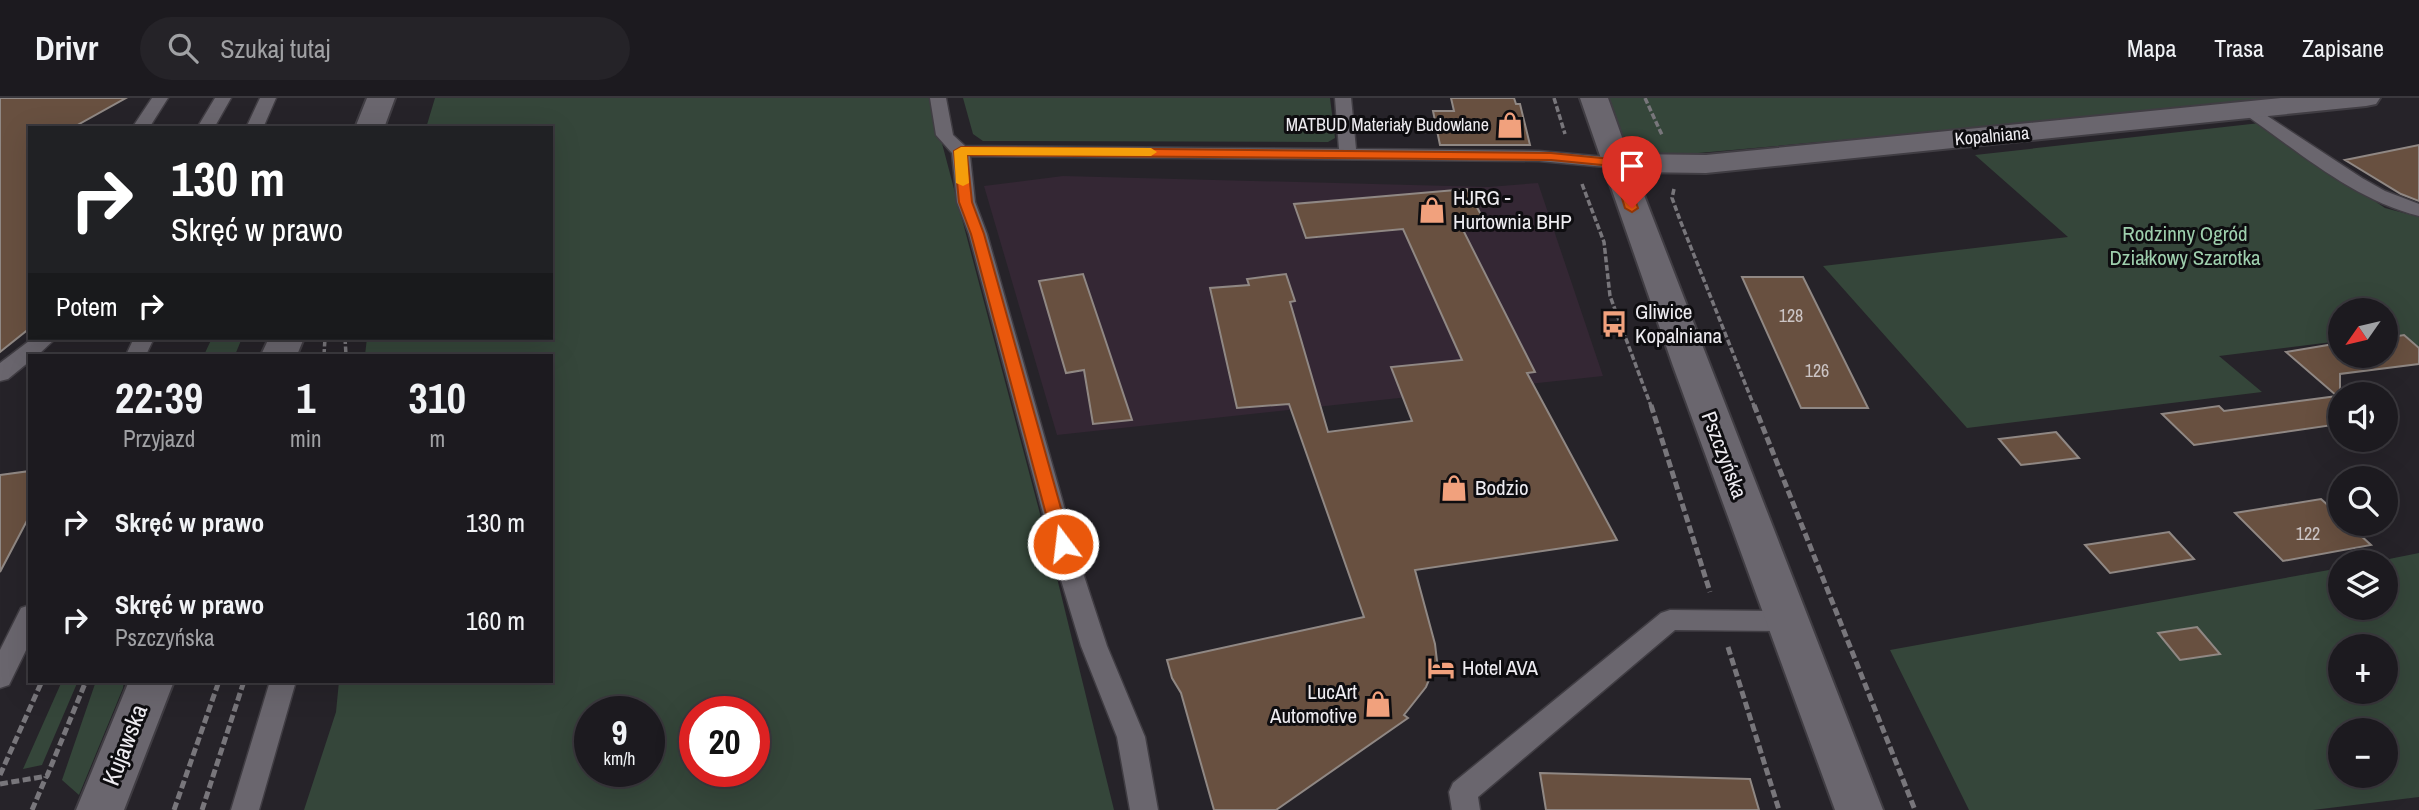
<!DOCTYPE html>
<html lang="pl">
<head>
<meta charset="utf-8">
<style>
  body { margin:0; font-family:"Archivo Narrow",sans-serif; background:#252328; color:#f1f3f6; height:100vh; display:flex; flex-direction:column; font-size:26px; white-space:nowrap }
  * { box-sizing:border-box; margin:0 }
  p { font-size:23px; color:#a0a1a4 }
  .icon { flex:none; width:38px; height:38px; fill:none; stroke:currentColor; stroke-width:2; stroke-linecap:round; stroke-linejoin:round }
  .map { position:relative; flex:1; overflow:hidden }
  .drawer { position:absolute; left:28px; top:256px; width:525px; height:329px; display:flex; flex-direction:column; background:#1c1a1f; border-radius:0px; box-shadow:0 7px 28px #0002,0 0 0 2px #3a383d }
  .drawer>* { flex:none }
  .banner { position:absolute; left:28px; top:28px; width:525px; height:214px; border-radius:0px; box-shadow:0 7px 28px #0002,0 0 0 2px #3a383d; background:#202124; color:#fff; overflow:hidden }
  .needle { width:46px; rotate:236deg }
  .controls { position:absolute; left:2328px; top:200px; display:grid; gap:14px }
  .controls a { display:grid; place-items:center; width:70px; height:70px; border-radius:50%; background:#1c1a1f; box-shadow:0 7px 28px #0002,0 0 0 2px #3a383d; font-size:35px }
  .speed { position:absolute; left:574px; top:598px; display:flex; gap:14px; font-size:35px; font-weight:700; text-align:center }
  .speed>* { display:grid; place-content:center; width:91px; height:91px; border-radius:50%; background:#1c1a1f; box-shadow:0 7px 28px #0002,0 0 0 2px #3a383d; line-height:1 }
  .speed small { font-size:18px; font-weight:400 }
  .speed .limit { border:10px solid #d22; background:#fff; color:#111 }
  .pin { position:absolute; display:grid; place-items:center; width:60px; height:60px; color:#fff; margin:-72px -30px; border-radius:50% 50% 50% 0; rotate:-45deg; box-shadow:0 0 7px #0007 }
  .pin .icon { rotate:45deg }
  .me { position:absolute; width:77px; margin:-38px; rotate:345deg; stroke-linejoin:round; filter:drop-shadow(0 0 5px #0008) }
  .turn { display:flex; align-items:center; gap:24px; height:147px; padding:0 28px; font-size:32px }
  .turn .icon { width:91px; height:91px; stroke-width:2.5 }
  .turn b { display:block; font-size:49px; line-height:60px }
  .then { display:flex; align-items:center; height:66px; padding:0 28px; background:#0003; gap:14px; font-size:26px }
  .eta { display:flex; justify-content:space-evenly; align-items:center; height:119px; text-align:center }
  .eta b { font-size:42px; font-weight:700; line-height:49px }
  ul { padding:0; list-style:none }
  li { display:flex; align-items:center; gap:21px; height:98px; padding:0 28px }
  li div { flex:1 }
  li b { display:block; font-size:26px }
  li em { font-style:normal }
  header { display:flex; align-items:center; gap:42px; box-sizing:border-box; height:98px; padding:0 35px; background:#1c1a1f; border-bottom:2px solid #3a383d }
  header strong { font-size:33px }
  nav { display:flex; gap:38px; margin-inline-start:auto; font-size:24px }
  .search { width:490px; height:63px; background:#252328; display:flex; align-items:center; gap:18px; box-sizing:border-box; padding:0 24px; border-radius:38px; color:#a0a1a4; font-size:26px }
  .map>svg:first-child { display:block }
  .industrial { fill:#342734 }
  .green { fill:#35463a; fill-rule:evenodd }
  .building { fill:#685040; stroke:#908884; stroke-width:2 }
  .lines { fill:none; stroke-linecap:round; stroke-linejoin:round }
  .lane-casing { stroke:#403d43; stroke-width:3 }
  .secondary-casing { stroke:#403d43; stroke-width:4 }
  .path-far1 { stroke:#78767b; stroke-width:3.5; stroke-dasharray:6 2.5; stroke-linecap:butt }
  .path { stroke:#78767b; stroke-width:5; stroke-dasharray:8 3.5; stroke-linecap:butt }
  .lane { fill:#6a666e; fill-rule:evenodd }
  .secondary { fill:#6a666e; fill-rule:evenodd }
  .route { fill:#ea580c; stroke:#983908; stroke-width:2 }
  .slow { fill:#f59e0b }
  .labels { text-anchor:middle; stroke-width:6; stroke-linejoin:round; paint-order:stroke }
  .far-poi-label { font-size:18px; fill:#eeecf1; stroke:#0e0d10; text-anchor:end }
  .far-street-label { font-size:18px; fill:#eeecf1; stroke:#0e0d10 }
  .number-label { font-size:18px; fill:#ccc5c5 }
  .poi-label { font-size:21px; fill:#eeecf1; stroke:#0e0d10; text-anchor:start }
  .park-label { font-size:21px; fill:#9ecfad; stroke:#0e0d10 }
  .street-label { font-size:21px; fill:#eeecf1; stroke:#0e0d10 }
  .near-street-label { font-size:24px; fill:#eeecf1; stroke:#0e0d10 }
</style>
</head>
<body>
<header>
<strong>Drivr</strong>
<div class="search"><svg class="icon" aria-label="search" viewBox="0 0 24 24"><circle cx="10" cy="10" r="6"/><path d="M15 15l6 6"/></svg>Szukaj tutaj</div>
<nav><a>Mapa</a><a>Trasa</a><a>Zapisane</a></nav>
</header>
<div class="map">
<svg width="2419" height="712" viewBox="0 0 2419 712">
  <rect width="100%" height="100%" fill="#262329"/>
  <!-- industrial -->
  <path class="industrial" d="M1063,78L1488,89L1538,85L1603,278L1057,337L984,88Z"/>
  <!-- green -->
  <path class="green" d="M435,0H930L1057,480L1114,712H304L336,614L339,583H551V257H365L367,240H551V30H426ZM590,614H649V674H590ZM695,614H754V674H695Z
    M963,0H1330L1335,40L1328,44L983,43L973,36Z
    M1608,0H2269L2077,21L1631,61Z
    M2260,25L2385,110L2419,119V258L2392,237H2385V212H2340V243L2219,258L2262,294L1967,330L1823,168L2068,139L1975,57Z
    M212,240H242L235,257H204Z
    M2419,455V699L2313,712H1969L1890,552L2340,470V509H2385V464H2374ZM2340,548H2385V593H2340ZM2340,632H2385V677H2340Z
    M62,583H78L42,667L23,671Z
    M96,583H124L123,590L79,697L62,682Z"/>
  <!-- building -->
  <path class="building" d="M0,0H126L72,30H30V230L0,254Z
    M1451,0H1514L1516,6H1520L1530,47H1440L1433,13H1454Z
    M2419,47V103L2401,96L2345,62Z
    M1467,91L1485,124L1460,126L1535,274L1527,275L1617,442L1415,472L1435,546L1437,563L1426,589L1404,617L1408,620L1276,712H1214L1181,595L1172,580L1167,562L1364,519L1289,306L1237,310L1210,190L1249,187L1247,181L1286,176L1295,203L1290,204L1328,334L1412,323L1391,269L1462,262L1403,131L1306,140L1294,106Z
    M1083,176L1103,235L1132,322L1093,326L1084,272L1066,275L1039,183Z
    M1742,179H1803L1868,310H1801Z
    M2404,237L2419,250V266L2340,276V326L2194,347L2162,316L2219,308L2224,313L2337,298L2286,254L2340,245V257H2385V240Z
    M2056,334L2079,360L2021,367L1999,341Z
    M30,373V417L0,474V377Z
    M2321,401L2340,418V425H2347L2371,447L2283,463L2235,415Z
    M2169,434L2194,461L2110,475L2085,447Z
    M2197,529L2220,556L2180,562L2158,535Z
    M1540,675L1750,681L1759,712H1546Z"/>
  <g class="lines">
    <defs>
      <path id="lane" d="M152,0H168L149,30H132Z
        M215,0H231L214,30H197Z
        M260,0H276L263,30H246Z
        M930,0H946L953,37L965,48L1339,51L1335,0H1351L1356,51L1539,53L1617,60L1626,65L1617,70L1539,63L970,58L975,104L987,136L1082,472L1107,548L1145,639L1158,712H1130L1117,639L1081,548L1058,472L969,136L957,104L952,55L936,37Z
        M2249,6L2362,80L2385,93L2419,106V118C2352,101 2298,53 2243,15L2241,11Z
        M33,240H56L38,257H30V263L8,281L0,283V265Z
        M134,240H154L146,257H126Z
        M30,507V544L9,587L0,590V552L21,510Z
        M1670,512L1789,513L1798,516L1802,523L1798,530L1789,533L1675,532L1478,699L1480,712H1452L1449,694L1453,685L1661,515Z
        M270,583H296L259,712H231Z"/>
      <path id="secondary" d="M367,0H395L384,30H355Z
        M1580,0H1608L1628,56L1706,57L2281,0H2380L2376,6L2366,8L1706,75L1635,74L1883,712H1835L1673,268Z
        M269,240H304L297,257H261Z
        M129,583H174L124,712H76Z"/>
    </defs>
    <!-- lane casing -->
    <use href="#lane" class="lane-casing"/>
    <!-- secondary casing -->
    <use href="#secondary" class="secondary-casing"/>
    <!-- path-far1 -->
    <path class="path-far1" d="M1554,0L1565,36
      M1645,0L1662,37
      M76,28L79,30
      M1582,86L1604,144L1610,198L1651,308
      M1674,91L1672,100L1680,122L1754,308
      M345,240L346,257
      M324,257L325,240"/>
    <!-- path -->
    <path class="path" d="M1651,307L1710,494
      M1754,307L1915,712
      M1728,549L1779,712
      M0,677L42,583
      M0,686L47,678L86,583
      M32,712L46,679
      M174,712L219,583
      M202,712L244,583"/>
    <!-- lane -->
    <use href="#lane" class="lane"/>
    <!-- secondary -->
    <use href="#secondary" class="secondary"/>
  </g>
  <!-- route -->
  <path class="route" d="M961,49L1551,55L1621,62L1638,110L1632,114L1625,110L1612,68L1551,62L967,57L972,104L984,136L1071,446L1069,451H1057L1054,446L971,136L959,104L954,53Z"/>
  <!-- slow -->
  <path class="slow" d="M961,49L1151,50L1157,54L1151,58L967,57L969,85L963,88L956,85L954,53Z"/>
  <!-- icons -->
  <defs>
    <symbol id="shop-bare" viewBox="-9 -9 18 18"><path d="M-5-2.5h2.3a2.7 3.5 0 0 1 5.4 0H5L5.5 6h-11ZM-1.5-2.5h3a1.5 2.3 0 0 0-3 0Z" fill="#f1a17d" stroke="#0e0d10" stroke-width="2.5" paint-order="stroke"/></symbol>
    <symbol id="bus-bare" viewBox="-9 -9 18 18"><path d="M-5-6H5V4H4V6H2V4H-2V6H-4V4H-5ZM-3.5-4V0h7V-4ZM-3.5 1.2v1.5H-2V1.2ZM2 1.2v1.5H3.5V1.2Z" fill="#f1a17d" stroke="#0e0d10" stroke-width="2.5" paint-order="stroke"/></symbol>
    <symbol id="hotel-bare" viewBox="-9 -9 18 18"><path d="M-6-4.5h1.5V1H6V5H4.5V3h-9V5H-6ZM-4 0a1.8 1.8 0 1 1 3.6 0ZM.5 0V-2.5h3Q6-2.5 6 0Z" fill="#f1a17d" stroke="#0e0d10" stroke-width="2.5" paint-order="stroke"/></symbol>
  </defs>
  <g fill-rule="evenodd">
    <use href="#shop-bare" x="1491" y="8" width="38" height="38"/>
    <use href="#shop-bare" x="1413" y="93" width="38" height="38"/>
    <use href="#bus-bare" x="1595" y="207" width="38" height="38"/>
    <use href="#shop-bare" x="1435" y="371" width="38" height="38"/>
    <use href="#hotel-bare" x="1422" y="551" width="38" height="38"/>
    <use href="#shop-bare" x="1359" y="587" width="38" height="38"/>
  </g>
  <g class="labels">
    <!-- far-poi labels -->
    <g class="far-poi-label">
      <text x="1489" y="33">MATBUD Materiały Budowlane</text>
    </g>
    <!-- far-street labels -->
    <g class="far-street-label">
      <text transform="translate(1992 38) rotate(-5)" y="6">Kopalniana</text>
    </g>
    <!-- number labels -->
    <g class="number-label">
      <text x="1791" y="224">128</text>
      <text x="1817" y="279">126</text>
      <text x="2308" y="442">122</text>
    </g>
    <!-- poi labels -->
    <g class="poi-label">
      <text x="1453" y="107">HJRG -<tspan x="1453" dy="24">Hurtownia BHP</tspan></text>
      <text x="1635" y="221">Gliwice<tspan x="1635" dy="24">Kopalniana</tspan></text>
      <text x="1475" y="397">Bodzio</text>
      <text x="1462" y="577">Hotel AVA</text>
      <text x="1357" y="601" text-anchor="end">LucArt<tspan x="1357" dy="24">Automotive</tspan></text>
    </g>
    <!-- park labels -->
    <g class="park-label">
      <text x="2185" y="143">Rodzinny Ogród<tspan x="2185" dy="24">Działkowy Szarotka</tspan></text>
    </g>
    <!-- street labels -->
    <g class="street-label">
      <text transform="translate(1724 357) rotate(69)" y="7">Pszczyńska</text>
    </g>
    <!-- near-street labels -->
    <g class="near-street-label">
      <text transform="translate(125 647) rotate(-69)" y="8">Kujawska</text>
    </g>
  </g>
</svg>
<div class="controls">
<a><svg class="needle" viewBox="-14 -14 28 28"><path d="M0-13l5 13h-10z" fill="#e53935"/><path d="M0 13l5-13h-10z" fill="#a0a1a4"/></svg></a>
<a><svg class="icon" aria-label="sound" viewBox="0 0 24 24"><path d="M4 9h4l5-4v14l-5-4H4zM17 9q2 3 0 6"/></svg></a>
<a><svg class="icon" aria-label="search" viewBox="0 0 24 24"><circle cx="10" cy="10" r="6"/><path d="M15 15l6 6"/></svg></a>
<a><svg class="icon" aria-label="layers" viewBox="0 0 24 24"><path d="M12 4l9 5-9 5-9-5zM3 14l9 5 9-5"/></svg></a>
<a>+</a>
<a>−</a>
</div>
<div class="speed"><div>9<small>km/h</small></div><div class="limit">20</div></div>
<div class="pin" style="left:1632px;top:110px;background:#d93025"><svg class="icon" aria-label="arrive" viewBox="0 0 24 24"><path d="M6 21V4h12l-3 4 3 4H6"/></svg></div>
<svg class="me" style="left:1063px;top:446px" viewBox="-20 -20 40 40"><circle r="17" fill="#ea580c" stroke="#fff" stroke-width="3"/><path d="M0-11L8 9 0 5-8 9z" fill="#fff"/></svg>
<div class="banner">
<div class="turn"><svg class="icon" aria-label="right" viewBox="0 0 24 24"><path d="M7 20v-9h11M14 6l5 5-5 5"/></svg><div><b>130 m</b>Skręć w prawo</div></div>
<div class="then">Potem<svg class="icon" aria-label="right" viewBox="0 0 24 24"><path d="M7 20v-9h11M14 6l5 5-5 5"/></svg></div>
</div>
<section class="drawer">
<div class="eta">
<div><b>22:39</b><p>Przyjazd</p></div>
<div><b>1</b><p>min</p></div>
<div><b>310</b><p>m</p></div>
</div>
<ul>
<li><svg class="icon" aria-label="right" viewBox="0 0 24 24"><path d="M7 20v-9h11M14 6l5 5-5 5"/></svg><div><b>Skręć w prawo</b></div><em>130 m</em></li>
<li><svg class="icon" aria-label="right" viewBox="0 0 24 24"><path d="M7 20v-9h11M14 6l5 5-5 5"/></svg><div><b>Skręć w prawo</b><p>Pszczyńska</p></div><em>160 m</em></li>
</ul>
</section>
</div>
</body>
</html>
